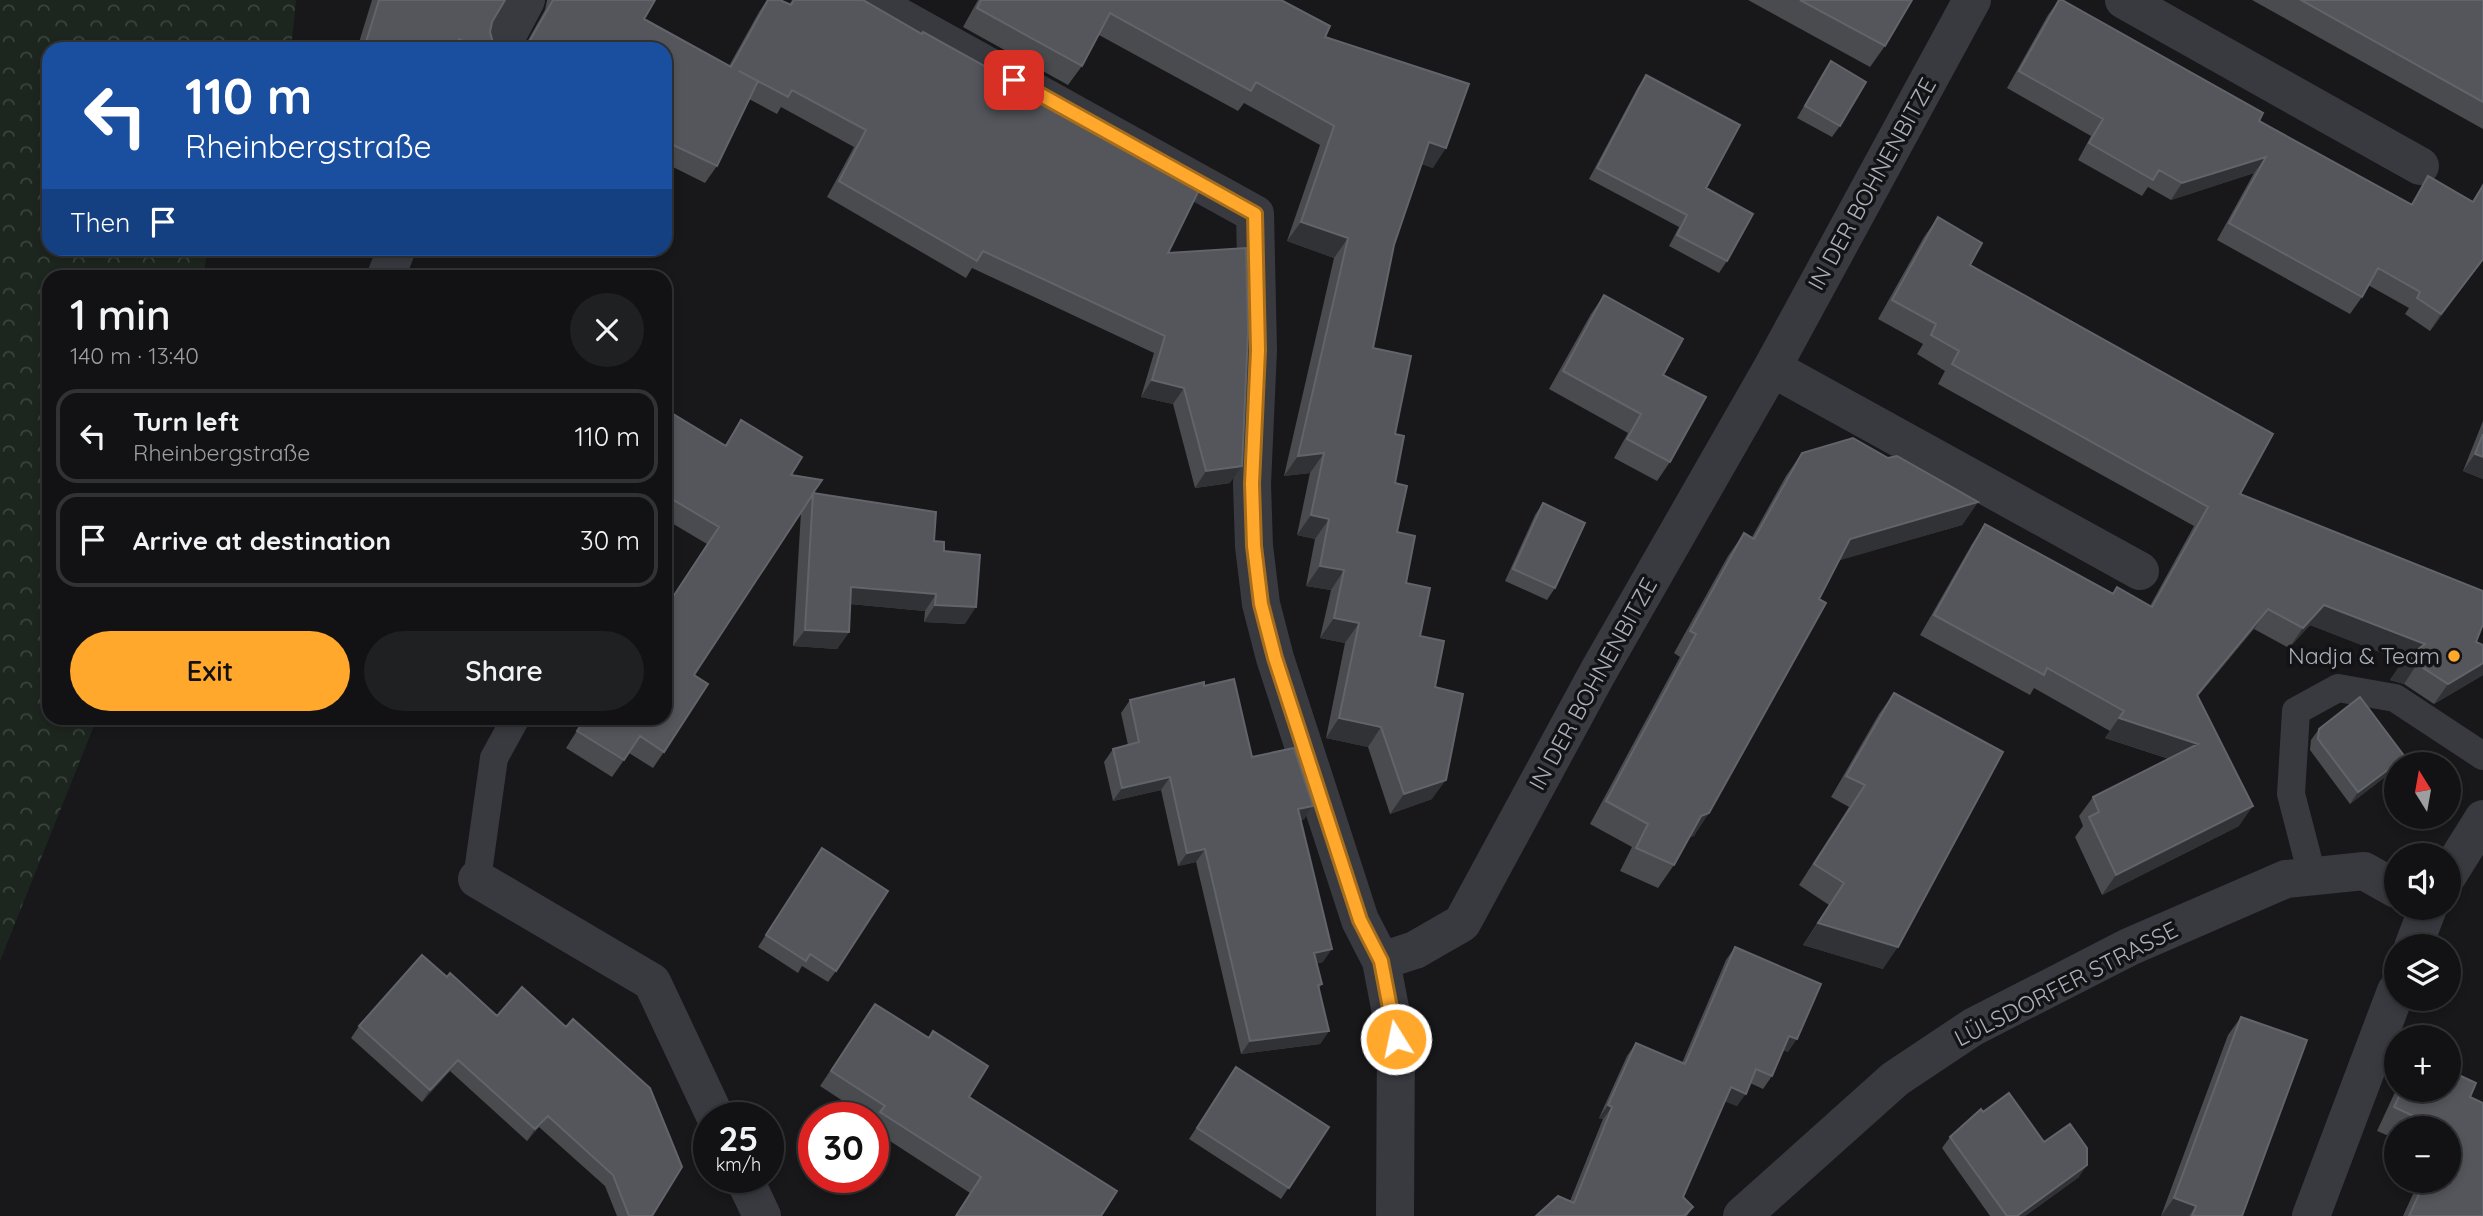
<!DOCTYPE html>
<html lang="en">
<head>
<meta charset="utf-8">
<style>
  body { margin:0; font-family:Quicksand,sans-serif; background:#1f2022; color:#f1f3f6; height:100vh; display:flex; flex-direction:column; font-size:26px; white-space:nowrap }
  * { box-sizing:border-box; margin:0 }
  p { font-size:23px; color:#9c9ea0 }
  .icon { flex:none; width:38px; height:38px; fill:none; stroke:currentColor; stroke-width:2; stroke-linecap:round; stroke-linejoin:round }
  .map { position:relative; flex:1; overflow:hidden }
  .drawer { position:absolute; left:42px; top:270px; width:630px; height:455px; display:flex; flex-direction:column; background:#121214; border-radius:21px; box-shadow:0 4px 10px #0003,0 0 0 2px #313234 }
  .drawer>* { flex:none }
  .banner { position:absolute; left:42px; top:42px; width:630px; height:214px; border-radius:21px; box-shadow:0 4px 10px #0003,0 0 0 2px #313234; background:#1a4fa0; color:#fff; overflow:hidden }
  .needle { width:46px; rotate:349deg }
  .fabs { position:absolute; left:2384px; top:752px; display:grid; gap:14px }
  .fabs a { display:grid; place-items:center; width:77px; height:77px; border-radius:50%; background:#121214; box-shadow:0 4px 10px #0003,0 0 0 2px #313234; font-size:35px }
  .speed { position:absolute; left:693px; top:1102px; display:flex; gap:14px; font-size:35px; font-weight:700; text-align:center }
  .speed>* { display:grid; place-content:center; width:91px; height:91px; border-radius:50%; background:#121214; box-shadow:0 4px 10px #0003,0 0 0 2px #313234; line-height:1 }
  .speed small { font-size:18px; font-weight:400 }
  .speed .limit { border:10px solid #d22; background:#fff; color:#111 }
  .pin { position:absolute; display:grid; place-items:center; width:60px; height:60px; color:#fff; margin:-30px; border-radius:14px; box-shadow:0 4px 10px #0006 }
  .me { position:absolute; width:77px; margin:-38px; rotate:350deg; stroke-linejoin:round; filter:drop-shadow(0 0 5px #0008) }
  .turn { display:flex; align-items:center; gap:24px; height:147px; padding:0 28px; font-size:32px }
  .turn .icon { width:91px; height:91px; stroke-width:2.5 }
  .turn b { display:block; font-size:49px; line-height:60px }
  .then { display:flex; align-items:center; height:66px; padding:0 28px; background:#0003; gap:14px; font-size:26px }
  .round { display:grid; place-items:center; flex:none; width:74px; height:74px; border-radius:37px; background:#1f2022 }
  .headline { display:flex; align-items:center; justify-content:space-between; height:119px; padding:0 28px }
  h1 { font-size:42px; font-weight:600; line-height:52px }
  .button { display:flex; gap:14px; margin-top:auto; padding:14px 28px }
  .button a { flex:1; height:80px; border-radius:42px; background:#ffa82b; color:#111; font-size:28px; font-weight:600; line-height:80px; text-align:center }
  .button a+a { background:#1f2022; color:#f1f3f6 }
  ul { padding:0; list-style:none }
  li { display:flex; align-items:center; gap:21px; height:94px; margin:0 14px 10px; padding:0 14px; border:4px solid #313234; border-radius:21px }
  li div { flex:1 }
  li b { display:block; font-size:26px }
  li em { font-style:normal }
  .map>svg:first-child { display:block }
  .forest { fill:url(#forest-crowns) }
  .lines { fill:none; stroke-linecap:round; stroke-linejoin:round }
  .service { stroke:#383a40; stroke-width:28 }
  .minor { stroke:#383a40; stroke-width:38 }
  .tertiary { stroke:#383a40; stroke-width:38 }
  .wall { fill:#494b4f }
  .shaded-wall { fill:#313235 }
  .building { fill:#54565b; stroke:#61646a; stroke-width:2 }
  .route-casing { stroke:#a66d1c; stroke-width:18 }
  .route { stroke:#ffa82b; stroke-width:12 }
  .poi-dot { fill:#ffa82b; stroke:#131315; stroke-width:2.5 }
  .labels { text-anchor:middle; stroke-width:7; stroke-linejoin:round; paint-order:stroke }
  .street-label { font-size:23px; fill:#a9b0bb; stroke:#131315 }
  .poi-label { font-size:23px; fill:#a9b0bb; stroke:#131315; text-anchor:end }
</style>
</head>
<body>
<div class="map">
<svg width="2483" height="1216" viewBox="0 0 2483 1216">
  <defs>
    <pattern id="forest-crowns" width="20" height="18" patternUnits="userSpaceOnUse" patternTransform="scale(1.75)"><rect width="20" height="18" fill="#1d261e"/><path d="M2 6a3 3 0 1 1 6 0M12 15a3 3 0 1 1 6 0" fill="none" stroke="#3b433d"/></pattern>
  </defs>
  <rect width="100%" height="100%" fill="#18181a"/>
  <!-- forest -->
  <path class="forest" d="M0,0H296L291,49H49V248L208,249L203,276H49V718H97L0,961Z"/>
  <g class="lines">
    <!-- service -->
    <path class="service" d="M2312,875L2291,794L2296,711L2338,688L2395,698L2483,756
      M477,879L494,758L516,718"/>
    <!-- minor -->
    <path class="minor" d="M869,0L1255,214L1258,350L1252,484L1254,546L1261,604L1275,658L1360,920L1381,961L1396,1039L1395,1216
      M2124,0L2420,166
      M500,49L526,0
      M386,276L397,248
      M1772,368L2140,571
      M477,879L652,982L716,1118
      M1381,961L1415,950L1462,923L1598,672L1772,368L1972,0
      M744,1178L762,1216
      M1742,1216L1895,1079L1973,1027L2129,947L2286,879L2364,871L2396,889"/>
    <!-- tertiary -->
    <path class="tertiary" d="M2448,875L2483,819
      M2413,947L2428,908
      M2311,1216L2396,991"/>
  </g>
  <!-- wall -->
  <path class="wall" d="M372,0H505L492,22L490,32L493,43L499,49H357Z
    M547,0H655L644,19L729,66L759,12L767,0H780L789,5L792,0H863L1168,253L1230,483L1195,488L1173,404L1141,397L1154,353L972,268L966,278L827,197L854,147L781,107L777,114L749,99L717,166L705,183L665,163V49H523L545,10Z
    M978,0H1281L1325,37L1433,168L1422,164L1394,245L1373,348L1395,434L1397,532L1406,583L1435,687L1432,799L1390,814L1368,747L1326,738L1345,643L1320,638L1331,590L1306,586L1315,539L1297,535L1310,473L1284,476L1334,258L1287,241L1320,145L1244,103L1238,111L1099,35L1082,66L1068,85L963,27Z
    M1748,0H1912L1885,46L1870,67Z
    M2059,0L2259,121L2411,204L2428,176L2472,202L2483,183V260L2430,331L2405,314L2409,308L2368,285L2362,297L2350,314L2217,240L2254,173L2171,200L2148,187L2142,196L2078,160L2091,136L2007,88L2048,15Z
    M2252,0H2483V129Z
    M1831,61L1840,126L1832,137L1797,118L1823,73Z
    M1646,75L1706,188L1727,261L1719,273L1669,246L1679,227L1589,179L1638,87Z
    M1938,217L1970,265L2240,494L2476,642L2483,645V675L2434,704L2404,684L2390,680L2403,661L2310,625L2289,648L2254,629L2198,696L2239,826L2102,895L2075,837L2083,826L2079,816L2093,797L2169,759L2105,738L2110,731L2034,688L2030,695L1920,635L1972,544L1985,524L2113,593L2117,587L2150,606L2194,526L1938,384L1945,371L1917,354L1923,344L1878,319L1924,237Z
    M550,248H562L559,253Z
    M1604,295L1663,375L1670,462L1657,481L1614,458L1628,433L1549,389L1591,314Z
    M665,409L725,445L741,420L791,475L813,493L934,541L944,551L965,624L924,622L925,611L850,604L849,632L837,649L793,646L801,512L694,675L664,752L653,768L629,753L612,777L566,748L585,718H665V608L707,544L665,519Z
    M2483,421V479L2463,471Z
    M1802,453L1888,458L1978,502L1962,525L1839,560L1694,836L1689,837L1674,865L1658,888L1620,871L1632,847L1590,824L1680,657L1674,653L1728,556L1744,533L1752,537L1786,476Z
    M1543,503L1555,588L1547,600L1505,581L1535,515Z
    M1204,686L1252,757L1313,806L1304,819L1301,820L1323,962L1317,963L1322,984L1319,988L1329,1031L1320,1044L1241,1054L1196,862L1178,866L1161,790L1113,801L1104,762L1113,749L1128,745L1121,713L1130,700Z
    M1894,693L1883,969L1803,945L1829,905L1799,885L1849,807L1831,797L1879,714Z
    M2319,729L2400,765L2350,804L2310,750L2311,740Z
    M822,848L836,971L828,982L802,966L798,973L758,947Z
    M1735,947L1788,1052L1783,1050L1772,1076L1763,1089L1750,1083L1737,1106L1725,1101L1683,1197L1693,1207L1687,1216H1536L1570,1201L1603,1119L1599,1118L1627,1056L1636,1043L1682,1063L1726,960Z
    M422,955L652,1216H617L605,1186L539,1127L527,1141L450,1071L422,1102L351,1038L359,1026Z
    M875,1004L969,1097L1101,1216H955L970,1193L873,1130V1118H869L820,1086Z
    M2241,1017L2242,1216H2161L2228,1035Z
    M1236,1067L1329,1127L1281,1199L1189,1139Z
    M2396,1090H2448L2470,1097L2483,1216H2403L2419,1181H2448V1129H2396V1139L2377,1131Z
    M1983,1112L2044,1142L2079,1177L2025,1216H1990L1942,1148L1950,1137Z"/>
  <!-- shaded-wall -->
  <path class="shaded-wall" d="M366,42L374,44L370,49H361Z
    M1429,142L1446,148L1433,168L1415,162Z
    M2266,157L2254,173L2171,200L2182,183Z
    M1301,222L1348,238L1334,258L1287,241Z
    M2483,259V260L2430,331L2441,314Z
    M1152,380L1184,388L1173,404L1141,397Z
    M1324,453L1310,473L1284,476L1298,456Z
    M2475,454L2483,457V479L2463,471Z
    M1242,466L1230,483L1195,488L1206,471Z
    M1978,502L1962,525L1834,562L1850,539Z
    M1311,515L1329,519L1315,539L1297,535Z
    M1320,566L1344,570L1331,590L1306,586Z
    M851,587L936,594L925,611L839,603Z
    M935,605L976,607L965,624L924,622Z
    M2324,605L2425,644L2417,664L2404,684L2390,680L2403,661L2310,625L2289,648L2303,628Z
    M2268,609L2254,629L2183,714L2197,695Z
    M1334,618L1359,623L1345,643L1320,638Z
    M805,630L849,632L837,649L793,646Z
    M2483,663V675L2434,704L2448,684Z
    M1339,718L1381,727L1368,747L1326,738Z
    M2119,718L2198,744L2185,764L2105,738Z
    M2405,757L2400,765H2396V769L2350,804L2358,792Z
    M1170,777L1161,790L1113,801L1122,788Z
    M1446,780L1432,799L1390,814L1404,794Z
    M1313,806L1304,819L1289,822L1298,809Z
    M2253,806L2239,826L2102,895L2116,875Z
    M1709,813L1694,836L1685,838L1701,816Z
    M1205,849L1196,862L1178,866L1187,853Z
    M1818,923L1898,947L1883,969L1803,945Z
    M1332,949L1323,962L1305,966L1314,953Z
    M1329,1031L1320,1044L1241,1054L1250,1041Z
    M1789,1036L1797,1039L1788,1052L1780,1049Z
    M458,1060L450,1071L422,1102L430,1090Z
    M1731,1087L1746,1094L1737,1106L1722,1100Z
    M1608,1105L1612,1107L1603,1119L1599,1118Z
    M548,1116L539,1127L527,1141L535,1129Z
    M2087,1165L2079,1177L2025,1216H2017Z
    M2174,1198L2196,1206L2189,1216H2161Z"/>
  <!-- building -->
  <path class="building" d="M379,0H505L492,22L490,32L493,43L499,49H480L459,39L456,49H372L374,44L366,42Z
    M553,0H655L644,19L731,67L768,0H780L791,5L794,0H863L922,34L923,32L1201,186L1168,253L1246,248L1248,333L1242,466L1206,471L1184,388L1152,380L1165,336L983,251L977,261L839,181L866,130L792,90L788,97L739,71L758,81L717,166L665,141V49H525Z
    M981,0H1281L1330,26L1325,37L1469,84L1446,148L1429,142L1394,245L1373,348L1411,356L1395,434L1404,436L1395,483L1407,486L1397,532L1415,536L1406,583L1430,588L1420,636L1444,641L1435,687L1463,694L1446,780L1404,794L1381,727L1339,718L1359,623L1334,618L1344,570L1320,566L1329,519L1311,515L1324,453L1298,456L1348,238L1301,222L1334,126L1256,82L1251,91L1110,13L1082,66L977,8Z
    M1800,0H1912L1885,46Z
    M2059,0H2062L2263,113L2259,121L2412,205L2428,176L2473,202L2483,186V259L2441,314L2417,298L2420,292L2378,268L2362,297L2229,223L2266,157L2182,183L2159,170L2153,180L2089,143L2103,119L2019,71Z
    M2301,0H2483V102Z
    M1831,61L1866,82L1840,126L1805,106Z
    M1646,75L1740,125L1706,188L1753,214L1727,261L1677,235L1687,215L1597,168Z
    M1938,217L1982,243L1970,265L2273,434L2240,494L2483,591V624L2476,642L2483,645V663L2448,684L2417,664L2404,660L2425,644L2324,605L2303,628L2268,609L2197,695L2253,806L2116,875L2089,817L2099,812L2093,797L2198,744L2119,718L2124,711L2047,668L2044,675L1934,615L1985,524L2113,594L2117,587L2152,607L2208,507L1952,364L1959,351L1931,335L1936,324L1892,300Z
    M1604,295L1683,339L1663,375L1706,397L1670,462L1627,439L1641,414L1563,371Z
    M665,409L726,446L741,420L802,457L791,475L822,480L813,493L936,512L934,541L944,542V551L980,555L976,607L935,605L936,594L851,587L849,632L805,630L813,494L694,675L708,684L664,752L640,736L624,760L577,731L586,718H665V609L719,527L665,495Z
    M2483,434V457L2475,454Z
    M1853,438L1888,458L1897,456L1978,502L1850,539L1819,599L1826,603L1709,813L1701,816L1674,865L1636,848L1648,824L1606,801L1696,634L1690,631L1744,533L1754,539L1802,453Z
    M1543,503L1585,523L1555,588L1513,569Z
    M1234,679L1252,757L1294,748L1313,806L1298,809L1332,949L1314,953L1322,984L1318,985L1329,1031L1250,1041L1205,849L1187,853L1170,777L1122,788L1113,749L1139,742L1130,700L1204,682V686Z
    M1894,693L2003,752L1898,947L1818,923L1844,883L1814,864L1865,785L1846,776Z
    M2360,697L2405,757L2358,792L2318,739L2319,729Z
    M822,848L888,891L836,971L810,954L806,961L766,935Z
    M1735,947L1821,984L1797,1039L1789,1036L1772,1076L1756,1069L1746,1094L1731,1087L1683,1197L1693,1207L1684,1216H1536L1558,1196L1574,1203L1612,1107L1608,1105L1636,1043L1685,1064Z
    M422,955L447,977L450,973L497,1016L522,987L566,1027L573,1019L650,1088L682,1167L652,1216H629L613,1175L548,1116L535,1129L458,1060L430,1090L359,1026Z
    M875,1004L929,1038L933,1031L988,1066L969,1097L1117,1191L1101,1216H956L981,1177L880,1112L885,1106L831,1071Z
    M2241,1017L2307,1040L2242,1216H2192L2196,1206L2174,1198Z
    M1236,1067L1329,1127L1289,1188L1197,1128Z
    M2448,1070L2476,1083L2470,1097L2483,1103V1216H2409L2425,1181H2448V1129H2441L2394,1107L2402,1090H2448Z
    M2009,1093L2044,1142L2070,1124L2087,1148V1165L2017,1216H2007L1950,1137L1981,1109L1983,1112Z"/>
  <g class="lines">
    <defs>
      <path id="route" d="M1014,80L1255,214L1258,350L1252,484L1254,546L1261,604L1275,658L1360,920L1381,961L1396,1039"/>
    </defs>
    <!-- route casing -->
    <use href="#route" class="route-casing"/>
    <!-- route -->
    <use href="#route" class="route"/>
  </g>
  <!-- markers -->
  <circle class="poi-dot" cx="2454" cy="656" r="7"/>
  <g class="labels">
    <!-- street labels -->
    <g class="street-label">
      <text transform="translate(1872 184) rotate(-61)" y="8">IN DER BOHNENBITZE</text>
      <text transform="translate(1593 684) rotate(-61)" y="8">IN DER BOHNENBITZE</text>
      <text transform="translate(2066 984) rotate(-27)" y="8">LÜLSDORFER STRASSE</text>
    </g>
    <!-- poi labels -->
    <g class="poi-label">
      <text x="2440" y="664">Nadja &amp; Team</text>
    </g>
  </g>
</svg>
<div class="fabs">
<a><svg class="needle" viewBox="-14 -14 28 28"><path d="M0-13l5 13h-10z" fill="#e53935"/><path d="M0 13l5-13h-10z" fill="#9c9ea0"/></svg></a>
<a><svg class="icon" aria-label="sound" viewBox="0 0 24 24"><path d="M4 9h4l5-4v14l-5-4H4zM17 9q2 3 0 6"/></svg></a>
<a><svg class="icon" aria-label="layers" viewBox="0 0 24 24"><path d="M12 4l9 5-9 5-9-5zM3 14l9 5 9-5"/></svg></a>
<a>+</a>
<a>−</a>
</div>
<div class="speed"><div>25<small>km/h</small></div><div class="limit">30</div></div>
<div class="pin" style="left:1014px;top:80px;background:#d93025"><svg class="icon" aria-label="arrive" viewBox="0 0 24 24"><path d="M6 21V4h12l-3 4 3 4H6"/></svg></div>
<svg class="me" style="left:1396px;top:1039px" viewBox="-20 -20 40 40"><circle r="17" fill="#ffa82b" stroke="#fff" stroke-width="3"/><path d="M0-11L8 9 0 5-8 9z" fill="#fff"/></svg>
<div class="banner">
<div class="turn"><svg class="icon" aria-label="left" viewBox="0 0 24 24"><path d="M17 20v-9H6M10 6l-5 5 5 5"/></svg><div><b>110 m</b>Rheinbergstraße</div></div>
<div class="then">Then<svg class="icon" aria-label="arrive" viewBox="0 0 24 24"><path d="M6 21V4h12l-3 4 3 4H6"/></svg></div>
</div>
<section class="drawer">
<div class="headline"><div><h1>1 min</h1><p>140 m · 13:40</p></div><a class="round"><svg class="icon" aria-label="close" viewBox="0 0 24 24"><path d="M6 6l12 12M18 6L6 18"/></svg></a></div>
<ul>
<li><svg class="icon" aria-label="left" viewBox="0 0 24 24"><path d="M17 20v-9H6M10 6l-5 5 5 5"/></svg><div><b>Turn left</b><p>Rheinbergstraße</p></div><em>110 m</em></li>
<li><svg class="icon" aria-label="arrive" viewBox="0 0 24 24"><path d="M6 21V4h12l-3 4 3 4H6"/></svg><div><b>Arrive at destination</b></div><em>30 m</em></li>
</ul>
<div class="button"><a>Exit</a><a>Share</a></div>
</section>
</div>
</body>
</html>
